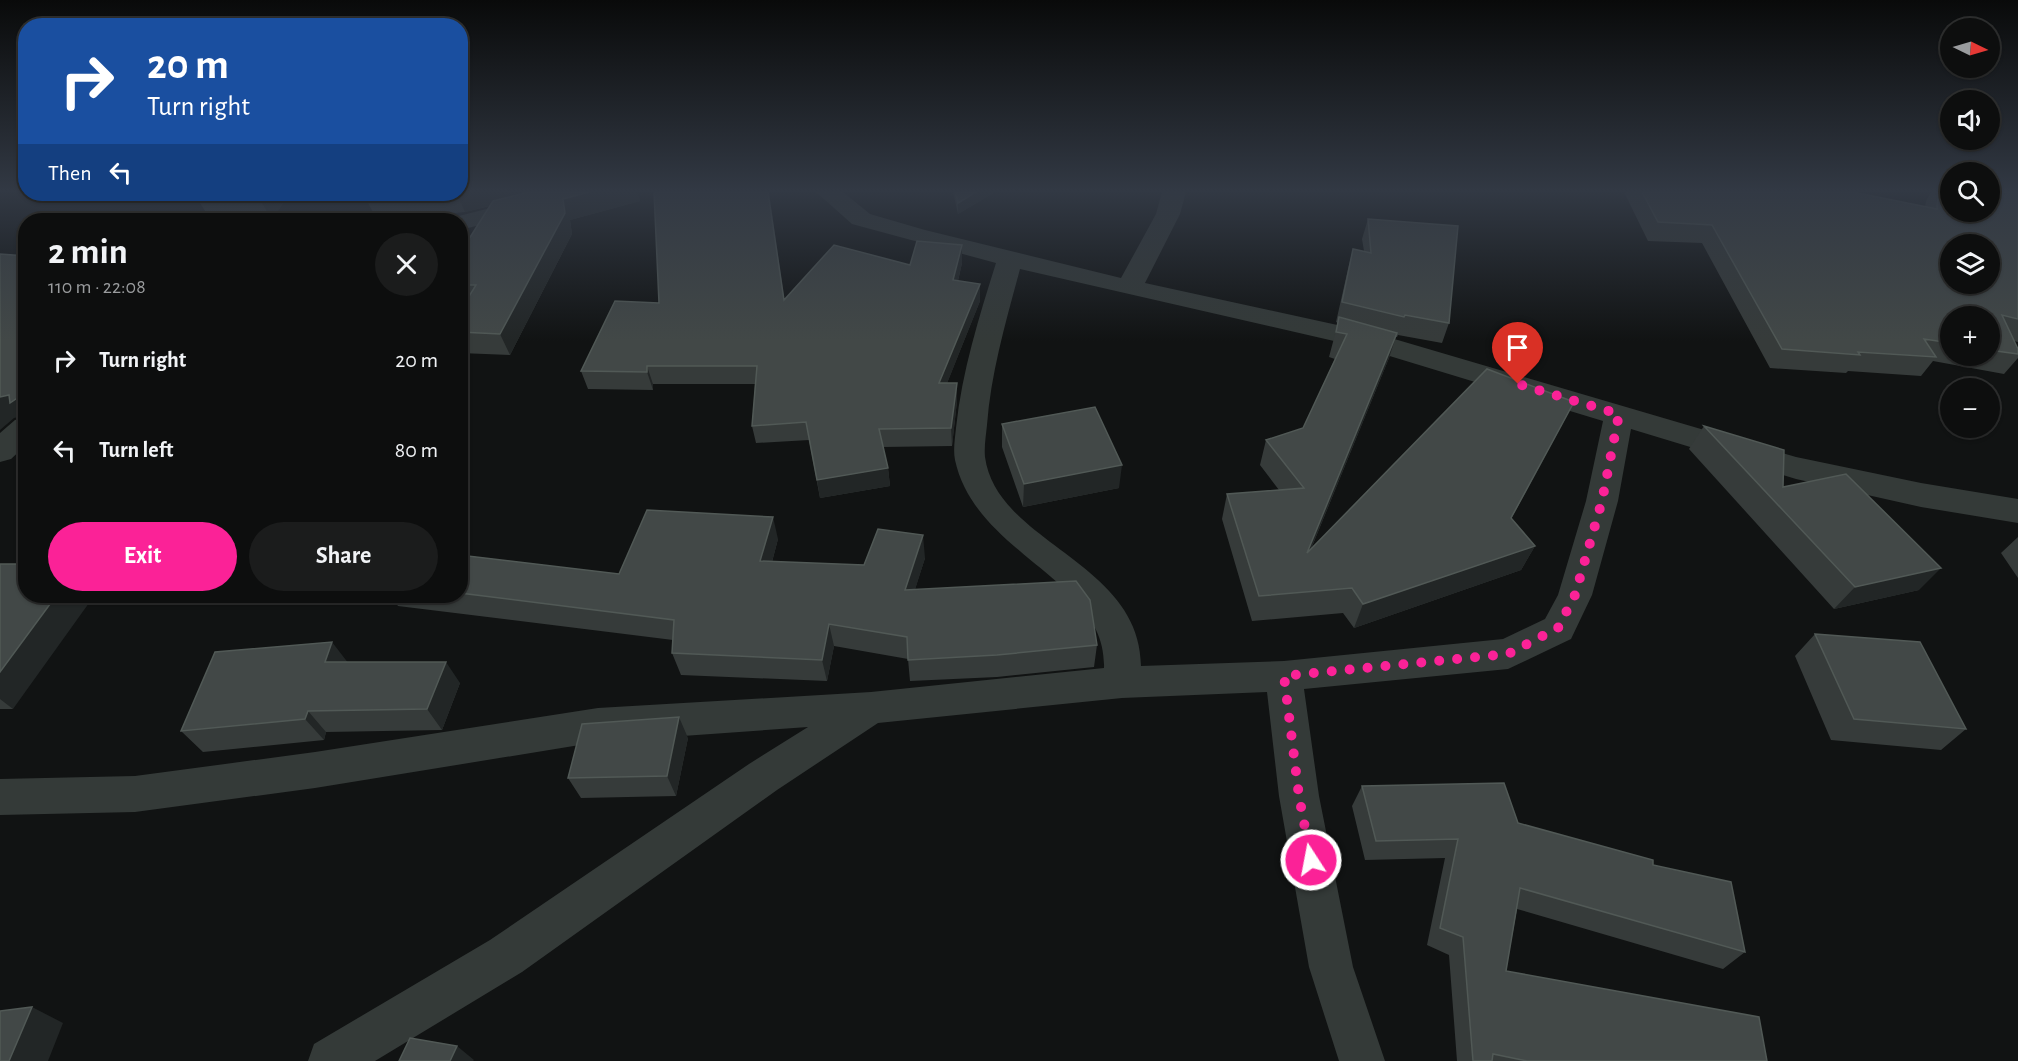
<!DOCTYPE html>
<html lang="en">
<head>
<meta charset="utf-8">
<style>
  body { margin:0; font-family:"Alegreya Sans",sans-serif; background:#1b1c1c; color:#f1f3f6; height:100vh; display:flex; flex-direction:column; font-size:22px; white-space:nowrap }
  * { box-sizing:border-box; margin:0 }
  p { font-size:20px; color:#9a9c9e }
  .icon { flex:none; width:33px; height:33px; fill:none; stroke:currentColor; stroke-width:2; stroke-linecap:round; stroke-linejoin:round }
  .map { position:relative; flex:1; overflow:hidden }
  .drawer { position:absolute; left:18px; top:213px; width:450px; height:390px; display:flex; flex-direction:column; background:#0d0e0e; border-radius:24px; box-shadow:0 2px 4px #0004,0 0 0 2px #2d2e2e }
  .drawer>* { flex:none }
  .banner { position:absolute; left:18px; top:18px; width:450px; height:183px; border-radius:24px; box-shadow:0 2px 4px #0004,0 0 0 2px #2d2e2e; background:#1a4fa0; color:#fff; overflow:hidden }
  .needle { width:39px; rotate:95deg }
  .fabs { position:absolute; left:1940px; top:18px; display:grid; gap:12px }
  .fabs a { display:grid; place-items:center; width:60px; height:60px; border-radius:50%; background:#0d0e0e; box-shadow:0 2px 4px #0004,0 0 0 2px #2d2e2e; font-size:30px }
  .pin { position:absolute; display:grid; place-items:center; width:51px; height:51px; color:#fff; margin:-62px -26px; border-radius:50% 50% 50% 0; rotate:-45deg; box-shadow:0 0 6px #0007 }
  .pin .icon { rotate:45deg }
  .me { position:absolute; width:66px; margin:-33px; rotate:349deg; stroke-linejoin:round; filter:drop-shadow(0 0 4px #0008) }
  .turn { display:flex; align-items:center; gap:21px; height:126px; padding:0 30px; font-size:27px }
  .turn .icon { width:78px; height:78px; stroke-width:2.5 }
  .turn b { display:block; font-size:42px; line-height:51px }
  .then { display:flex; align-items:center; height:57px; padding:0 30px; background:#0003; gap:12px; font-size:22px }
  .round { display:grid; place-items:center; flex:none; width:63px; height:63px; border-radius:32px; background:#1b1c1c }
  .summary { display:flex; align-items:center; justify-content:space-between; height:102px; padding:0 30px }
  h1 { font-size:36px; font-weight:600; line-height:45px }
  .cta { display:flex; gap:12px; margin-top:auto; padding:12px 30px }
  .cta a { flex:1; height:69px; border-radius:36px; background:#fb2297; color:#fff; font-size:24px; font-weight:600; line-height:69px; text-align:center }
  .cta a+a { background:#1b1c1c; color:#f1f3f6 }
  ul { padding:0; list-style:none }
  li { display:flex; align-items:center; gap:18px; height:90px; padding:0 30px }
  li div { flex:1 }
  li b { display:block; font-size:22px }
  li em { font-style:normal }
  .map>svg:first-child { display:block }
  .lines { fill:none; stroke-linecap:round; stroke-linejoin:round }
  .minor { fill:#343a38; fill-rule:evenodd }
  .tertiary { fill:#343a38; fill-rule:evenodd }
  .wall { fill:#363b3a; fill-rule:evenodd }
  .shaded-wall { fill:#222626 }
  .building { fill:#424847; stroke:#515956; stroke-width:1.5; fill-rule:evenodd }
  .route { stroke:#fb2297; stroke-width:10; stroke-dasharray:0 18 }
</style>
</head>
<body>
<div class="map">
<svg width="2018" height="1061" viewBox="0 0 2018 1061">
  <rect width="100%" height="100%" fill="#111313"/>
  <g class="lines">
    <!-- minor -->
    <path class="minor" d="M816,192H843L870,214L925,230L1121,278L1156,214L1162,192H1186L1180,214L1145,283L1374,333L1796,457L1921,483L2018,499V523L1921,507L1796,479L1631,429L1618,501L1592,595L1571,639L1508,669L1304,689L1319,796L1353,967L1385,1061H1339L1309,967L1279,796L1267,692L1122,698L878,723L777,790L522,972L375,1061H308L314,1044L490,940L749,764L808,727L598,742L315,788L135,812L0,815V779L135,776L315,752L598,708L871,692L1104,668C1107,579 976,556 955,460C953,450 955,438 956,428C962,371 979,317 996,263L852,224ZM1020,269L1360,347L1603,421L1586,501L1558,595L1545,619L1503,639L1284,661L1141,666C1140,561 997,544 985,457C984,447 986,435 987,425C991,372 1006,321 1020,269Z
      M26,417V445L11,459L0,462V433L15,420Z"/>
    <!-- tertiary -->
    <path class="tertiary" d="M553,192H594L591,197L460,230V220H449L451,218Z"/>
  </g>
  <!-- wall -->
  <path class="wall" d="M460,192H637L640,201L570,220L572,234L510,355L460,353V311L463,306H460V253L490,206L465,212L377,220L366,199L370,194H460Z
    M953,192H995L958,214Z
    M1624,192H1853L1925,207L1926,201L1931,192H2018V342L2014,341L2018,349V358L2004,374L1933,361L1921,376L1848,371L1846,373L1770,368L1702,243L1648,241ZM1950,316H1989V356H1950Z
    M289,194L272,220H211L198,200Z
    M1368,219L1449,323L1442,343L1398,335L1397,337H1396L1389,358L1311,549L1574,402L1511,519L1535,546L1521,570L1354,628L1343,613L1252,621L1222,519L1227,494L1279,490L1260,465L1266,440L1303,428L1335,359L1329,357L1338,323L1336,322L1348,269L1353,249L1364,251L1362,239Z
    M962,263L958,281L980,284V301L947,383L957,401L952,446L883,447L888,468L890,486L820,498L809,440L756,443L752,426L755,384H653V390L588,389L581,371L784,299L910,265Z
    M1002,424L1119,488L1023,507L1002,447Z
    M1704,426L1919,590L1834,609L1689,449Z
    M2018,537V578L2001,553Z
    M778,539L772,562L864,565L925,558L915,589L1097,645L1094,667L997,677L910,681L908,659L834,646L827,681L681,675L672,653L673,640L398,606L391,596H460V555L619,574Z
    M0,564L13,709H0Z
    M1815,634L1966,729L1941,750L1831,740L1795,656Z
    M348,662L460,683L442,730L326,732L324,740L203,752L181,731Z
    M688,738L676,796L581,798L568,778Z
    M1362,786L1518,823L1653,865L1745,952L1723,969L1517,909L1506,971L1767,1061H1457L1449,955L1427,945L1445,858L1365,860L1352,806Z"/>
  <!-- shaded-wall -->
  <path class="shaded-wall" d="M460,192H544L465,212L457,194H460Z
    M589,192H637L640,201L570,220L572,234L510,355L500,334L563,199Z
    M768,192H769L787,318L784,300Z
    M976,192H995L958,214V203Z
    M262,194H289L272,220L259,198Z
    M962,245V263L954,298L953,280Z
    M980,284V301L940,401L939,383Z
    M1397,333L1389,358L1299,578L1307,553Z
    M647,366L653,384V390L647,372Z
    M957,383V401L952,446L951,428Z
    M26,392V420L22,416L14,418L0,430V397Z
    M1574,402L1561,427L1498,543L1511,518Z
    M1122,465L1119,488L1023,507L1024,484Z
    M888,468L890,486L820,498L817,480Z
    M773,517L778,539L766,584L760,561Z
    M923,535L925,558L908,612L905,590Z
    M1535,546L1521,570L1354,628L1363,604Z
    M1941,568L1919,590L1834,609L1855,587Z
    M56,596H94L13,709L0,699V672Z
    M829,624L834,646L827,681L822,660Z
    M332,642L349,664L325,662Z
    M446,662L460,683L442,730L427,709Z
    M308,711L326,732L324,740L305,719Z
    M679,717L688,738L676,796L667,776Z
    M32,1007L63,1023L48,1061H9Z
    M457,1046L474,1060L473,1061H450Z"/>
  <!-- building -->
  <path class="building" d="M529,192H589L563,199L565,213L500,334L460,332V311L476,285H460V253L493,201Z
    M654,192H768L784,300L834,245L910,265L917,241L962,245L953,280L980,284L939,383H957L951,428L879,429L888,468L817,480L806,422L752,426L757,366H647V372L581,371L615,301L659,303Z
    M955,192H976L958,203Z
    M1642,192H1853L1937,209L1938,192H1950V212H1989V192H2018V319L2002,315L2018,349V354L1989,350V316H1950V343L1924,339L1936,357L1858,352L1860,355L1782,349L1712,225L1658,222ZM1952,212L1984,215L1987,219ZM1950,244H1989V284H1950Z
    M204,194H262L259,198L198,200Z
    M370,194H429L366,199Z
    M1368,219L1458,226L1449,323L1405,315L1404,317L1342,302L1353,249L1371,253Z
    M0,254L26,256V392L10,403L9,395L0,397Z
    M1339,317L1397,333L1307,553L1487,369L1574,402L1511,518L1535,546L1363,604L1352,588L1259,596L1227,494L1304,488L1266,440L1303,428L1347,334L1336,332Z
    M1095,407L1122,465L1024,484L1002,424Z
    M1704,426L1784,450L1783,487L1846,474L1941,568L1855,587Z
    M647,510L773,517L760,561L864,565L878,529L923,535L905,590L1076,581L1090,600L1097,645L997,655L908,660L907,637L829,624L822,660L672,653L674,620L460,593V555L619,574Z
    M0,564H26V596H56L0,672Z
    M1815,634L1920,642L1966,729L1854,719Z
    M332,642L325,662H446L427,709L308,711L305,719L181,731L215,652Z
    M679,717L667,776L568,778L582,724Z
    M1504,783L1518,823L1653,860V865L1731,882L1745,952L1520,888L1506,971L1759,1017L1767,1061H1527L1493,1054L1492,1061H1473L1463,937L1440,928L1458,839L1376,841L1362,786Z
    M32,1007L9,1061H0V1011Z
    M410,1038L457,1046L450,1061H399Z"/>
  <!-- sky -->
  <linearGradient id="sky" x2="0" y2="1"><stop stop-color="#090a0a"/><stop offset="0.56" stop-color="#323944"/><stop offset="1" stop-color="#323944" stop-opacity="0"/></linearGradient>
  <rect width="2018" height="341" fill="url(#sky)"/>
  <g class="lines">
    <!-- route -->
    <path class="route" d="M1311,860L1299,796L1284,676L1508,654L1558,628L1575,595L1602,501L1619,414L1518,384"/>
  </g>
</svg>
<div class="fabs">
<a><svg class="needle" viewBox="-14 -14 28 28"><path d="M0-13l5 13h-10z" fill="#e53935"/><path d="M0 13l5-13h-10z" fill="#9a9c9e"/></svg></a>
<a><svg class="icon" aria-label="sound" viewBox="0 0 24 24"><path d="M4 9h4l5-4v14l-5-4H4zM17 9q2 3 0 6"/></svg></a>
<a><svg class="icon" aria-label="search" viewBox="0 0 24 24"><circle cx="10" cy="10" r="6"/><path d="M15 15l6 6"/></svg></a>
<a><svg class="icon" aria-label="layers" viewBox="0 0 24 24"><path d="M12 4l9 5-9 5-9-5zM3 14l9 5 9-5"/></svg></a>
<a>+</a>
<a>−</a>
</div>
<div class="pin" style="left:1518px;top:384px;background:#d93025"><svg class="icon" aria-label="arrive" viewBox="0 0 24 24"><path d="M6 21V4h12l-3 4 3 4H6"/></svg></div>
<svg class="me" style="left:1311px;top:860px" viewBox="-20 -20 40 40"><circle r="17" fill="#fb2297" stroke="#fff" stroke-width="3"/><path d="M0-11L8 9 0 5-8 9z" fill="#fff"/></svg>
<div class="banner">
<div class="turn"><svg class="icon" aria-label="right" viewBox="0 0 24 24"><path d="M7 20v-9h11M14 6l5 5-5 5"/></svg><div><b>20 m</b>Turn right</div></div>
<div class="then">Then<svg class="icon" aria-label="left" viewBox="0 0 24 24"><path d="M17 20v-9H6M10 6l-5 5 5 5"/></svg></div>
</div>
<section class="drawer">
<div class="summary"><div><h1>2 min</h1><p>110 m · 22:08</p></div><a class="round"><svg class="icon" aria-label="close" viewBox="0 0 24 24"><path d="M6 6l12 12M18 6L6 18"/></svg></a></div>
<ul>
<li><svg class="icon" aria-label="right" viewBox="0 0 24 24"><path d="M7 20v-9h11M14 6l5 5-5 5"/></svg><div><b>Turn right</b></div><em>20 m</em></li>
<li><svg class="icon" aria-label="left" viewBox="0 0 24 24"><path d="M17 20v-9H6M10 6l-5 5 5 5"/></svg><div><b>Turn left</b></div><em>80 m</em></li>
</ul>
<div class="cta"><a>Exit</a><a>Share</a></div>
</section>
</div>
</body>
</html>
